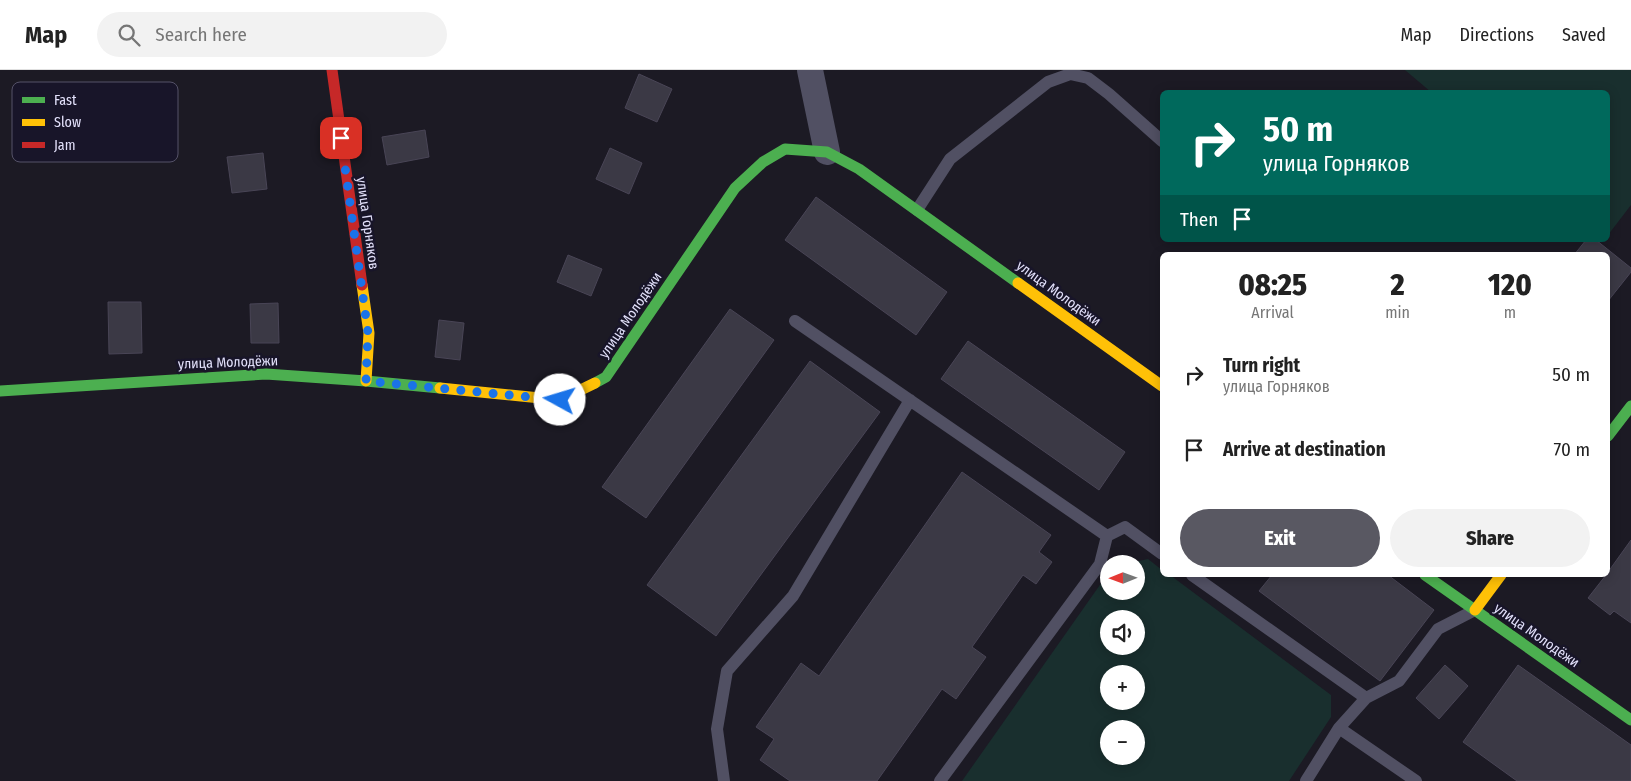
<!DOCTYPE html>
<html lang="en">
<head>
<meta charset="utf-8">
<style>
  body { margin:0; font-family:"Fira Sans Condensed",sans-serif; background:#f2f2f2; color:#222; height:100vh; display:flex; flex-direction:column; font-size:19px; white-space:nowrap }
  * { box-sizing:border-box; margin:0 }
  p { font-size:16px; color:#767676 }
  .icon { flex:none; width:28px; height:28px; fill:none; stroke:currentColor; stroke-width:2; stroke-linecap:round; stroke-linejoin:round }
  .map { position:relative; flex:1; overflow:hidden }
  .details { position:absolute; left:1160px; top:182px; width:450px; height:325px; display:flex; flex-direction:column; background:#fff; border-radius:8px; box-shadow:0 2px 12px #0003 }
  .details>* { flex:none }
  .top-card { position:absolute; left:1160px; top:20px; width:450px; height:152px; border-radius:8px; box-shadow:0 2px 12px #0003; background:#00695c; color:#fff; overflow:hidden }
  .needle { width:32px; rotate:269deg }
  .controls { position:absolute; left:1100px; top:485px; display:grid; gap:10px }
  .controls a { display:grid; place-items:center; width:45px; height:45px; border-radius:50%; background:#fff; box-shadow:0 2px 12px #0003; font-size:25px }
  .pin { position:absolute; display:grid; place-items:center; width:42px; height:42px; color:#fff; margin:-21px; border-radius:10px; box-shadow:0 2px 8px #0006 }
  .me { position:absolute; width:55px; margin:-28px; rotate:276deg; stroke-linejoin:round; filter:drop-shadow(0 0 4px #0008) }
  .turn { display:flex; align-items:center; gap:18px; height:105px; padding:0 20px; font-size:22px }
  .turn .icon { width:65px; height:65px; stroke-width:2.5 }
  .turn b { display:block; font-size:35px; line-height:42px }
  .then { display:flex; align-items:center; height:48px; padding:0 20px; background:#0003; gap:10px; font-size:19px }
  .eta { display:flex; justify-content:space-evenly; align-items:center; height:85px; text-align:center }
  .eta b { font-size:30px; font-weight:800; line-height:35px }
  .action { display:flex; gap:10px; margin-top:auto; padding:10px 20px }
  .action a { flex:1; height:58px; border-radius:30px; background:#595862; color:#fff; font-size:20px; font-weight:800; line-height:58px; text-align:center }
  .action a+a { background:#f2f2f2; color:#222 }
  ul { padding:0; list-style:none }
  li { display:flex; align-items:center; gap:15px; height:75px; padding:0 20px }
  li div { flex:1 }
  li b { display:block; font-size:19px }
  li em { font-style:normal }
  header { display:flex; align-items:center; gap:30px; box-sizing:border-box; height:70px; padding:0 25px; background:#fff; border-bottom:1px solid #e0e0e0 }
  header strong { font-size:24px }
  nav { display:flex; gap:28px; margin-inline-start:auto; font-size:18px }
  .search { width:350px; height:45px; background:#f2f2f2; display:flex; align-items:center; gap:12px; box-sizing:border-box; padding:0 18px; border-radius:28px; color:#767676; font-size:19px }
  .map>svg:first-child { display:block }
  .green { fill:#192f2e; fill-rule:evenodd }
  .building { fill:#3b3945; stroke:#494556 }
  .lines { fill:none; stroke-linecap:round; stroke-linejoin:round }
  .lane { stroke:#515063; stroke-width:12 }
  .street { stroke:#515063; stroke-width:26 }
  .fast { stroke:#4caf50; stroke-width:11 }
  .slow { stroke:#ffc107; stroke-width:11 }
  .jam { stroke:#c62828; stroke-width:11 }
  .route { stroke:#1a73e8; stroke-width:9; stroke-dasharray:0 16.2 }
  .labels { text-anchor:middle; stroke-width:5; stroke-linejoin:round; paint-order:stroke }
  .street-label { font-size:14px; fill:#e3e1fb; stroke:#181529 }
  .key { fill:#181529; stroke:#555268; stroke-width:1 }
  .key-label { font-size:14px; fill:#e3e1fb }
</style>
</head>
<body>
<header>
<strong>Map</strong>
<div class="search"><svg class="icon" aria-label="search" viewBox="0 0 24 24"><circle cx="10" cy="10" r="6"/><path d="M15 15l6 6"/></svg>Search here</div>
<nav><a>Map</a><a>Directions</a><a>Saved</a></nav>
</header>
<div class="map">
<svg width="1631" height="711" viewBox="0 0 1631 711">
  <rect width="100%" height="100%" fill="#1c1a24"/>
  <!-- green -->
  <path class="green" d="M1405,0H1631V135L1608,165V22H1431Z
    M1148,489L1162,500V505H1170L1331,625V647L1289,711H962L1109,502V521H1136V494H1124ZM1109,549H1136V576H1109ZM1109,604H1136V631H1109ZM1109,659H1136V686H1109Z"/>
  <!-- building -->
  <path class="building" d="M639,4L672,19L657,52L625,38Z
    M425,60L429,87L387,95L382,67Z
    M610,78L642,93L629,124L596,109Z
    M263,83L267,119L232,123L227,87Z
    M816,127L947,222L916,265L785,170Z
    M1586,170H1596L1631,198V202L1608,231V185H1574Z
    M568,185L602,199L591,226L557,212Z
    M108,232H141L142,283L109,284Z
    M278,233L279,273H251L250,234Z
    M730,239L774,270L646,448L602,417Z
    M439,250L464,253L460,290L435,287Z
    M968,271L1125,382L1099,420L941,309Z
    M810,291L880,342L716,566L647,515Z
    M962,402L1051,465L1039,482L1052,492L1036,514L1023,505L972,577L986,587L956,629L942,619L877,711H790L760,690L774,669L756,657L801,593L819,606Z
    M1631,470V553L1614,541L1610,545L1588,528L1606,505H1608V502Z
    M1272,505H1388L1434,540L1380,611L1259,521Z
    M1445,595L1468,616L1439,649L1416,628Z
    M1518,595L1631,675V711H1517L1463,672Z"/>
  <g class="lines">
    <!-- lane -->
    <path class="lane" d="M917,140L950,89L1048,12L1070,4L1088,8L1109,24L1162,71
      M795,251L1107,466L1125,457L1162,484
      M1192,505L1366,628L1399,611L1438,559L1475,540
      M1339,658L1416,711
      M724,711L717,659L727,601L793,526L910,330
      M940,711L1100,494L1107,466
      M1306,711L1339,658L1366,628"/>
    <!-- street -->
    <path class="street" d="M810,0L827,82"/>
    <!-- fast -->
    <path class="fast" d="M595,313L606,307L735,118L763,92L785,79L827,82L859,99L1018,213
      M0,321L266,304L366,311L440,318
      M1608,366L1631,336
      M1425,505L1631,650"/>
    <!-- slow -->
    <path class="slow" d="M1018,213L1162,316
      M362,215L369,263L366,311
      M440,318L560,330L595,313
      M1475,540L1501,505"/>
    <!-- jam -->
    <path class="jam" d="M332,0L362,215"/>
  </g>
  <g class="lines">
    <!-- route -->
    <path class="route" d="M341,68L368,263L366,311L560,330"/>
  </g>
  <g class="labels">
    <!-- street labels -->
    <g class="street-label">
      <text transform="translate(368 153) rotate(82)" y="5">улица Горняков</text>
      <text transform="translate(1059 223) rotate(36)" y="5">улица Молодёжи</text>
      <text transform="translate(630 245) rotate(-56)" y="5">улица Молодёжи</text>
      <text transform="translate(228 292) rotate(-2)" y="5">улица Молодёжи</text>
      <text transform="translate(1537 565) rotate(35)" y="5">улица Молодёжи</text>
    </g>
  </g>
  <!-- legend -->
  <rect x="12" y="12" width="166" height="80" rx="8" class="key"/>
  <rect x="22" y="27" width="23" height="6" fill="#4caf50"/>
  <rect x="22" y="49" width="23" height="7" fill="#ffc107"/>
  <rect x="22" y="72" width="23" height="6" fill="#c62828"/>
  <g class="key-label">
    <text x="54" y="35">Fast</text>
    <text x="54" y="57">Slow</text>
    <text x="54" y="80">Jam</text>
  </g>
</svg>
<div class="controls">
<a><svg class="needle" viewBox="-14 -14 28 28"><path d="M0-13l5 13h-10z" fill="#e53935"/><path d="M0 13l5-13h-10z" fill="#767676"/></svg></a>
<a><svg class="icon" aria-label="sound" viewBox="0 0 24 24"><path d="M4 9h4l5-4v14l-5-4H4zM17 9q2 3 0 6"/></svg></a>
<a>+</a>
<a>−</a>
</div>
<div class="pin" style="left:341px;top:68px;background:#d93025"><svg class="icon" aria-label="arrive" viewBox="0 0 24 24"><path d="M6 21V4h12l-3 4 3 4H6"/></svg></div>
<svg class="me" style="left:560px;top:330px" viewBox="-20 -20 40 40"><circle r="19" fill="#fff"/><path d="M0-13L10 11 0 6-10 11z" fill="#1a73e8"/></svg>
<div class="top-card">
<div class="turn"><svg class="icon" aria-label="right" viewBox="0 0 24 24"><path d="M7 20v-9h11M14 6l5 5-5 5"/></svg><div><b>50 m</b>улица Горняков</div></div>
<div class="then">Then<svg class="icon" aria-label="arrive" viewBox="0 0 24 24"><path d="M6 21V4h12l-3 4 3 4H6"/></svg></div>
</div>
<section class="details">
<div class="eta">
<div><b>08:25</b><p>Arrival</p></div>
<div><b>2</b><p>min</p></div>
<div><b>120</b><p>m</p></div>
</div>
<ul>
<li><svg class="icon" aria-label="right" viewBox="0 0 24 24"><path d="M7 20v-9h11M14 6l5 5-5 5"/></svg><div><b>Turn right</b><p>улица Горняков</p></div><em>50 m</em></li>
<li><svg class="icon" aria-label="arrive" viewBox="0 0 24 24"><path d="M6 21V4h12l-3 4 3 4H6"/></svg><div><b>Arrive at destination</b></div><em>70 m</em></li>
</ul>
<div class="action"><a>Exit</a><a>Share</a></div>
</section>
</div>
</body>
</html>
